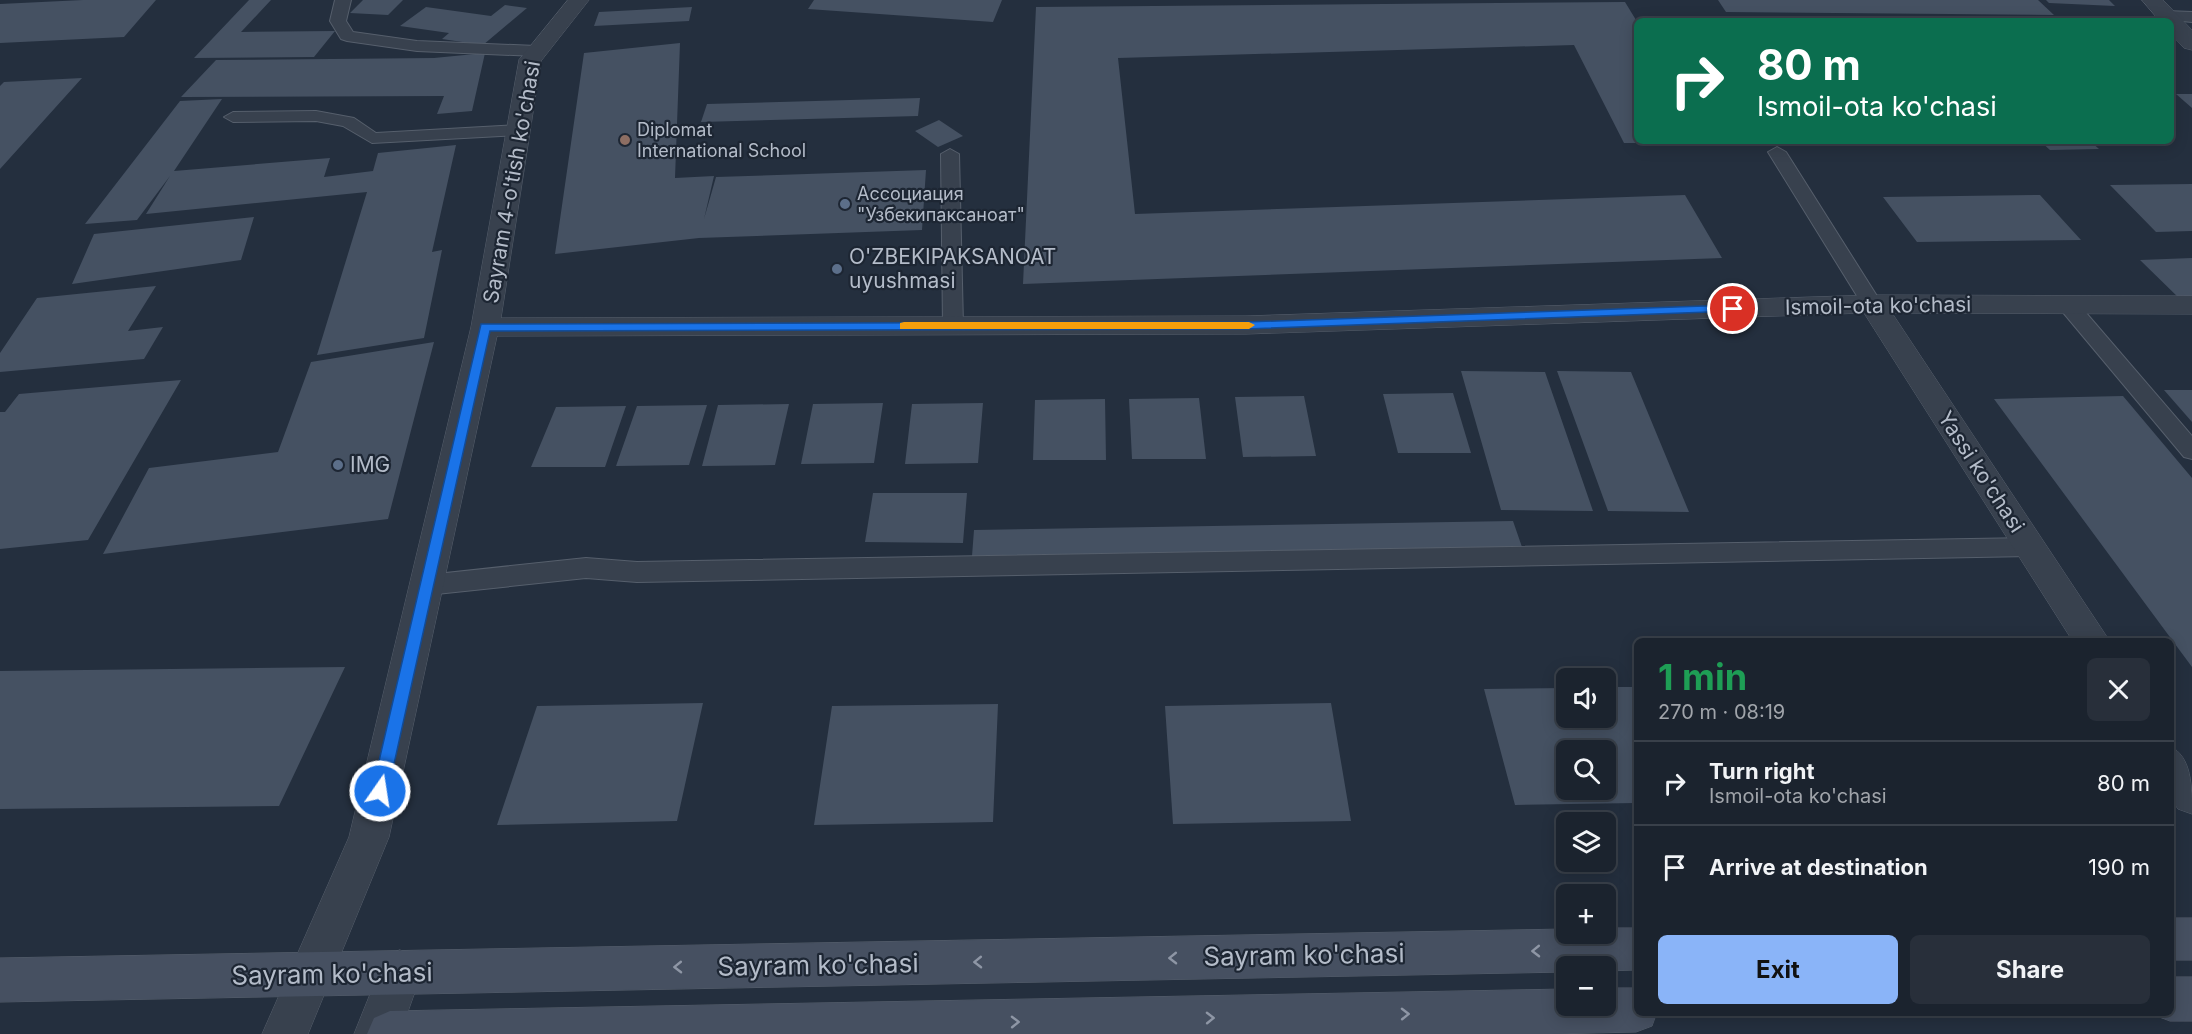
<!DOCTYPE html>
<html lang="en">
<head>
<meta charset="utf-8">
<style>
  body { margin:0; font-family:Inter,sans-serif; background:#282f3a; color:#f1f3f6; height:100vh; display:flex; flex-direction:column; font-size:22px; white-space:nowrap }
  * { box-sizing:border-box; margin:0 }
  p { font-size:20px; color:#a0a4aa }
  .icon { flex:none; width:33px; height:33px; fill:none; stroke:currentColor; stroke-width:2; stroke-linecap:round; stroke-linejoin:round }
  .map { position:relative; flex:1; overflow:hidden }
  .drawer { position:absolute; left:1634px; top:638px; width:540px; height:378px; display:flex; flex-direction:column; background:#1b232e; border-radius:9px; box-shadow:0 3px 15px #0003,0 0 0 2px #39404a }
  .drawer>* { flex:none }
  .guide { position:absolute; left:1634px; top:18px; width:540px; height:126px; border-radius:9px; box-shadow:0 3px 15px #0003,0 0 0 2px #39404a; background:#0b6e4f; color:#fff; overflow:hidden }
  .buttons { position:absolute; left:1556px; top:668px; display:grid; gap:12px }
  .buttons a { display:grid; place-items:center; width:60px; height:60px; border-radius:9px; background:#1b232e; box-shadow:0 3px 15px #0003,0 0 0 2px #39404a; font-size:30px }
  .pin { position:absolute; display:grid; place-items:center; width:51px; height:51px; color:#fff; margin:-26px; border:3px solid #fff; border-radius:50%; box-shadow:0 2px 6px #0007 }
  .me { position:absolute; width:66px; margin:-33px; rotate:13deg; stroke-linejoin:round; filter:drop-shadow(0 0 4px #0008) }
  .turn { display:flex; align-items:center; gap:21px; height:126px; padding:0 24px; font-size:27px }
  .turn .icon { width:78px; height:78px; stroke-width:2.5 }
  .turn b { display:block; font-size:42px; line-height:51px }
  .round { display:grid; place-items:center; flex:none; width:63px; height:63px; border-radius:9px; background:#282f3a }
  .summary { display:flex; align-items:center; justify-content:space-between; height:102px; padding:0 24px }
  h1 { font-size:36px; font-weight:700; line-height:45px; color:#1e9e55 }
  .cta { display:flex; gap:12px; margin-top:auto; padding:12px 24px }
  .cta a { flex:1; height:69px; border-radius:9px; background:#8ab4f8; color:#111; font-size:24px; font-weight:700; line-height:69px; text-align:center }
  .cta a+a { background:#282f3a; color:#f1f3f6 }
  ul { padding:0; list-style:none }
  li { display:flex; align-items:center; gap:18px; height:84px; padding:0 24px; border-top:2px solid #39404a }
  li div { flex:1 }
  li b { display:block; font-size:22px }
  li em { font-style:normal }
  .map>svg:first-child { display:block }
  .building { fill:#455162; fill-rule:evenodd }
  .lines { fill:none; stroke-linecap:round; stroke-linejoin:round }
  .lane-casing { stroke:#565f6c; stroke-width:2 }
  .street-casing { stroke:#565f6c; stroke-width:1 }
  .secondary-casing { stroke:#565f6c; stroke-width:1 }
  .lane { fill:#38414e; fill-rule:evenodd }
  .street { fill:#38414e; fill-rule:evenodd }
  .secondary { fill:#465061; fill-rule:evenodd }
  .oneway { stroke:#8e96a5 }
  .route { fill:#1a73e8; stroke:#114b97; stroke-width:1.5 }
  .slow { fill:#f59e0b }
  .education-dot { fill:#8d6e63; stroke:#1d2633; stroke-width:2 }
  .service-dot { fill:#5c6f8a; stroke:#1d2633; stroke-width:2 }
  .labels { text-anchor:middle; stroke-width:4.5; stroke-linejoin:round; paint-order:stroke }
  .far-poi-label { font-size:18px; fill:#b4bcc9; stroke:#1d2633; text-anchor:start }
  .street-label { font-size:21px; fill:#b4bcc9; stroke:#1d2633 }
  .poi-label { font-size:21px; fill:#b4bcc9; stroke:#1d2633; text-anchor:start }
  .near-street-label { font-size:26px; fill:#b4bcc9; stroke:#1d2633 }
</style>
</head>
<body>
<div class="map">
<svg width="2192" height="1034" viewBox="0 0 2192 1034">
  <rect width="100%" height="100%" fill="#242f3e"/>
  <!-- building -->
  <path class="building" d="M83,0H156L124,37L0,43V4Z
    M249,0H271L241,32L335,31L314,57L194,58Z
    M363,0H403L388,15L350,13Z
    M814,0H1002L993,22L808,9Z
    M1718,0H2038L2054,15L1726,12Z
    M2046,0H2109L2115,6L2049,3Z
    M1625,2L1636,20V143H1624L1574,45L1118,58L1135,214L1685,195L1722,258L1023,284L1036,7Z
    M505,5L527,8L483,45L442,39L449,33L400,26L426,7L491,16Z
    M692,7L689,21L594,26L599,12Z
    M1923,17H1960L1963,21H1926Z
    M680,43L675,178L714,176L704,219L716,177L926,170L922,230L699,238L555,254L584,53Z
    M485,53L472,111L437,114L444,96L181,97L216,60L434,58Z
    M82,78L0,169V86L4,82Z
    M2176,94H2192V108Z
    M920,98L918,116L701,122L707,104Z
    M222,99L174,171L330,158L324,177L373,171L378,153L456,145L432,252L442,250L424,338L317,355L367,192L146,214L170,176L137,220L85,224L180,101Z
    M939,120L963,136L938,147L915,131Z
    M2040,141H2090L2099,149L2050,150Z
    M2192,184V231L2156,232L2110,185Z
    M2040,195L2081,240L1917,242L1883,197Z
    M254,217L241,260L72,284L94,234Z
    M2192,258V300L2182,301L2140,260Z
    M156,286L128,331L163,327L144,359L0,372V353L37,298Z
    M434,342L388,519L103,554L149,468L278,452L311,362Z
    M1461,371L1545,372L1593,511L1501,510Z
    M1557,371L1631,372L1689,512L1608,511Z
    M181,380L88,540L0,549V412H5L19,394Z
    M2164,390H2192V422Z
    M1453,393L1471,453H1398L1383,394Z
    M1304,396L1316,456L1243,457L1235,397Z
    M2123,396L2192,478V667L1994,399Z
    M1199,398L1206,459H1132L1129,399Z
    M1105,399L1106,460H1033L1035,400Z
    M883,403L874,463L801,464L813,404Z
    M983,403L978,463L905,464L912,404Z
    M789,404L775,465L702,466L718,405Z
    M707,405L689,465L616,466L637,406Z
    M626,406L605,467H531L556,407Z
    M873,493H967L963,543L865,542Z
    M1513,521L1522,547L972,556L974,530Z
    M345,667L279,806L0,809V671Z
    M1605,687H1636V803L1515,805L1484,689L1566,688V717H1605ZM1566,750H1605V789H1566Z
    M703,703L677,821L497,825L537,706Z
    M1331,703L1351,821L1173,824L1165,706Z
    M998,704L993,822L814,825L832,706Z"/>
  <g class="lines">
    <defs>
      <path id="lane" d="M335,0H351L346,21L353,32L417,41L536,46L544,51L536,56L417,51L347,41L341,39L330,21Z
        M2166,11L2192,12V22L2161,19L2158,16Z
        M316,111L354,118L376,133L519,125L528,130L519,135L372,143L343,126L316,121L233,122L224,117L233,112Z
        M1777,147L1786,152L1882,304L1879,309H1865L1862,304L1768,152Z
        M950,149L959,154L963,326L960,331H946L943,326L941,154Z
        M2068,299L2075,300L2192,436V459L2184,457L2061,310L2058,305L2061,300Z
        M2030,538L2039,540L2042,547L2039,554L2030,556L637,582L586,578L427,595L418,592L414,585L418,578L427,575L586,558L637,562Z"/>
      <path id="street" d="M568,0H589L541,61L501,318L1246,316L1872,295L2192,296V314L1892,313L2109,640H2072L1864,313L1246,334L497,336L389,837L308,1034H262L349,837L471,327L519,60Z
        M2142,0H2163L2192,30V50L2184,48L2170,33V21H2160Z
        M2170,746C2192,757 2192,786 2192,814L2178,809L2170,797Z
        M400,950L415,957L422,972L400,1034H354L385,957Z"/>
      <path id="secondary" d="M2170,918H2192V960H2170Z
        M1605,928H1636V970L1605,971V966H1566V972L0,1002V958L1566,929V933H1605Z
        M2170,977H2192V1021H2170L2154,1015L2153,1012H2170Z
        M1605,988H1636V1012H1657L1652,1026L1636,1032L1552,1034H367L374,1018L390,1011L1566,989V1005H1605Z"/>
    </defs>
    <!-- lane casing -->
    <use href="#lane" class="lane-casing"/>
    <!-- street casing -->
    <use href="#street" class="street-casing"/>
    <!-- secondary casing -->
    <use href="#secondary" class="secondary-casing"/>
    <!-- lane -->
    <use href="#lane" class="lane"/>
    <!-- street -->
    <use href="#street" class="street"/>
    <!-- secondary -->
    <use href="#secondary" class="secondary"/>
  </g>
  <!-- one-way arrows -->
  <defs><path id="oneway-chevron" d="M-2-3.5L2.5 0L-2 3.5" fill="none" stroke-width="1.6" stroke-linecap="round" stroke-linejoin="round" transform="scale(1.5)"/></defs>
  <g class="oneway">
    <use href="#oneway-chevron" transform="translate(1536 951) rotate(179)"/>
    <use href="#oneway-chevron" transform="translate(1173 958) rotate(179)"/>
    <use href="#oneway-chevron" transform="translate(978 962) rotate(179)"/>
    <use href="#oneway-chevron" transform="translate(678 967) rotate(179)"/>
    <use href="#oneway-chevron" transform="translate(1405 1014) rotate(-1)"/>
    <use href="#oneway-chevron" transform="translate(1210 1018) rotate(-1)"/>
    <use href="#oneway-chevron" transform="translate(1015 1022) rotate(-1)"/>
  </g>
  <!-- route -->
  <path class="route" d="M1733,305L1737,306V311L1246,329L490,331L388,791L386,797L380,799L374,797L372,791L481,324L1246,322Z"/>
  <!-- slow -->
  <path class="slow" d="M904,322H1249L1255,325L1249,329H900V323Z"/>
  <!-- markers -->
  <circle class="education-dot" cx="625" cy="140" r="6"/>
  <g class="service-dot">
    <circle cx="845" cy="204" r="6"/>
    <circle cx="837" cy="269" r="6"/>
    <circle cx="338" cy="465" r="6"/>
  </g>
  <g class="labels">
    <!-- far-poi labels -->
    <g class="far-poi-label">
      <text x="637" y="136">Diplomat<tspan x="637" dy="21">International School</tspan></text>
      <text x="857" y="200">Ассоциация<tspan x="857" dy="21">"Узбекипаксаноат"</tspan></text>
    </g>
    <!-- street labels -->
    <g class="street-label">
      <text transform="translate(512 182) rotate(-80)" y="7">Sayram 4-o'tish ko'chasi</text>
      <text transform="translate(1878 306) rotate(-1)" y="7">Ismoil-ota ko'chasi</text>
      <text transform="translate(1981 472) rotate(57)" y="7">Yassi ko'chasi</text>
    </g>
    <!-- poi labels -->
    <g class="poi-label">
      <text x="849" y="264">O'ZBEKIPAKSANOAT<tspan x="849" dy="24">uyushmasi</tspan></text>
      <text x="350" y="472">IMG</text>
    </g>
    <!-- near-street labels -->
    <g class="near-street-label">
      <text transform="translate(1304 955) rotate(-1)" y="9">Sayram ko'chasi</text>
      <text transform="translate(818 965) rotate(-1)" y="9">Sayram ko'chasi</text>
      <text transform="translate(332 974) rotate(-1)" y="9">Sayram ko'chasi</text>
    </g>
  </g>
</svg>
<div class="buttons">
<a><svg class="icon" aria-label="sound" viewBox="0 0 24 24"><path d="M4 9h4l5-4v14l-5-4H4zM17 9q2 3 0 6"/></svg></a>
<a><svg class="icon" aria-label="search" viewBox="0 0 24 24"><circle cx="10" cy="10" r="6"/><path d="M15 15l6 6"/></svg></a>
<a><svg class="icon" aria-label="layers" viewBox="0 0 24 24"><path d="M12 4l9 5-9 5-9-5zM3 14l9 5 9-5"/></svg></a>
<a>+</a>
<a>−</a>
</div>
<div class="pin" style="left:1733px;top:309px;background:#d93025"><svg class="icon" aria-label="arrive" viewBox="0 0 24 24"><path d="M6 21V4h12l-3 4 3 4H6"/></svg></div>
<svg class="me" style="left:380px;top:791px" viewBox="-20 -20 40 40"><circle r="17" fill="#1a73e8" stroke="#fff" stroke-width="3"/><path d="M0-11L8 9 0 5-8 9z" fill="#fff"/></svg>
<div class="guide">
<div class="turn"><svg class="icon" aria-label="right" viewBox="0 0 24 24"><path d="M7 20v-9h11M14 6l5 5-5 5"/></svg><div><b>80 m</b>Ismoil-ota ko'chasi</div></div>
</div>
<section class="drawer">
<div class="summary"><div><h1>1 min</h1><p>270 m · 08:19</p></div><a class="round"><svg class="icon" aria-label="close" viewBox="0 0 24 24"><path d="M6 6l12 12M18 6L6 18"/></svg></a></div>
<ul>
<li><svg class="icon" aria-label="right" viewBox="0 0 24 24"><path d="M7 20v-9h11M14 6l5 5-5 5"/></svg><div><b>Turn right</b><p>Ismoil-ota ko'chasi</p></div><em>80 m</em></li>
<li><svg class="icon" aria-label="arrive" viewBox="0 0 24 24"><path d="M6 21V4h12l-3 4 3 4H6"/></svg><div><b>Arrive at destination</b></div><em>190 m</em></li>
</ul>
<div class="cta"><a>Exit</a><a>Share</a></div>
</section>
</div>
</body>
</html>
